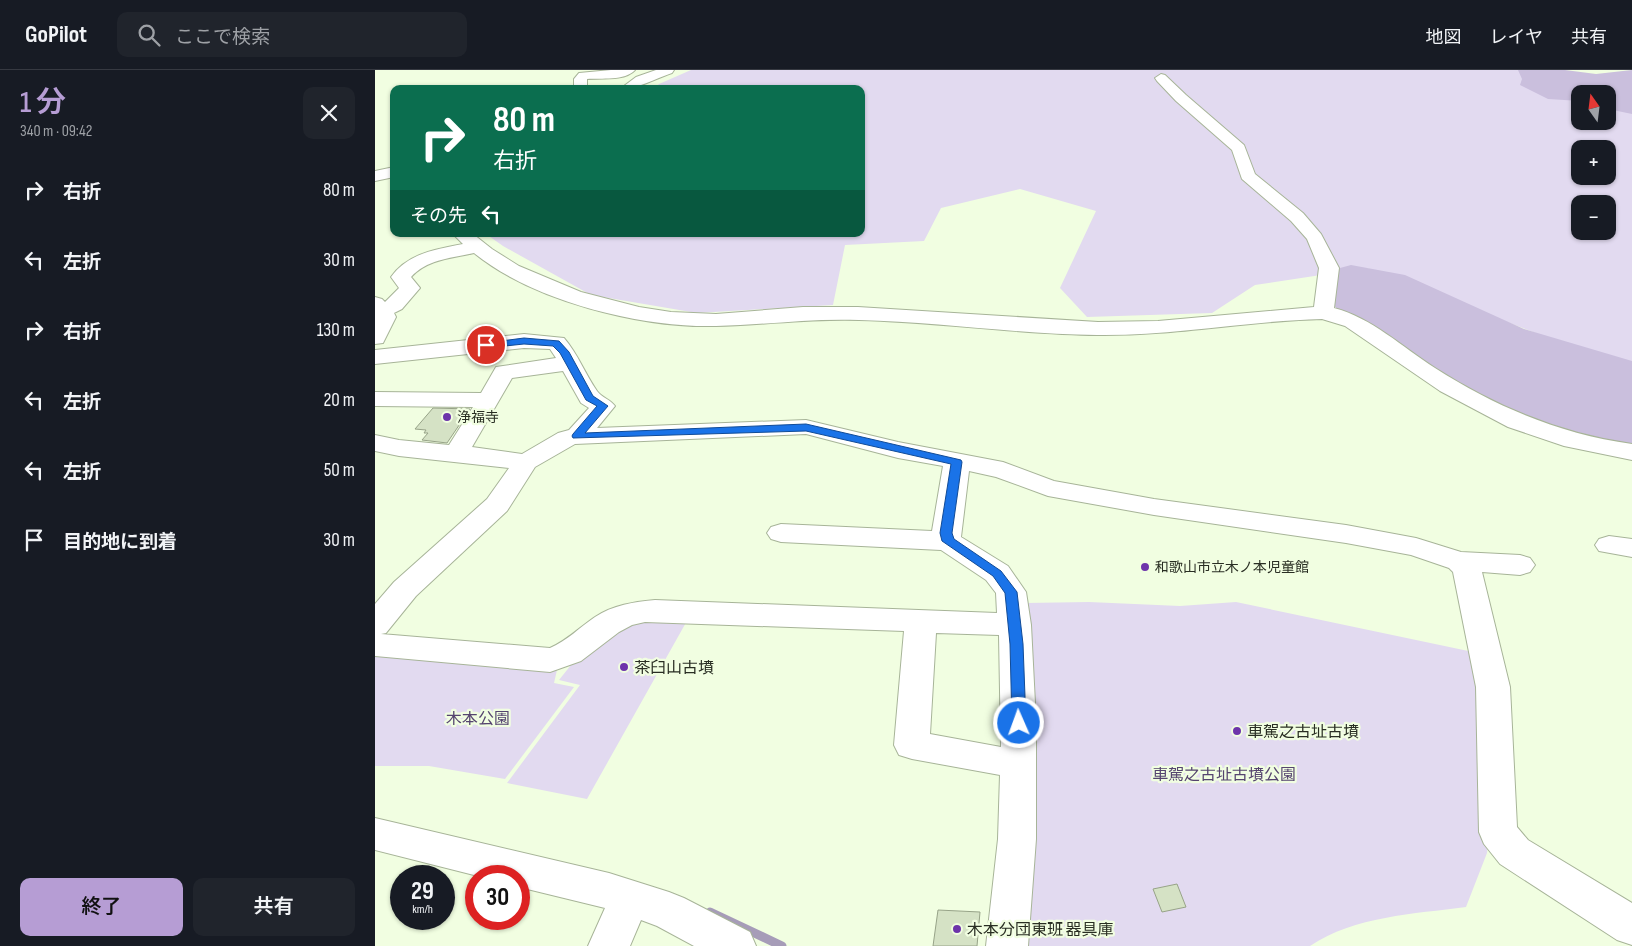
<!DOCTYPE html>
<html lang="ja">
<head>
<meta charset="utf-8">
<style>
  body { margin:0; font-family:"Sofia Sans Condensed","Noto Sans JP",sans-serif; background:#20242c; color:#f1f3f6; height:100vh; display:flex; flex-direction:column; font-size:19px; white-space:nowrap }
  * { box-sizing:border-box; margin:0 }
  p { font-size:16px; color:#9ea1a6 }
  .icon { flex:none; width:28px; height:28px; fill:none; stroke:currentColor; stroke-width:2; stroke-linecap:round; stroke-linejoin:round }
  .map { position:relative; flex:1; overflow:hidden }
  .side { display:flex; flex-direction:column; background:#171b24; width:375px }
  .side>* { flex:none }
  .top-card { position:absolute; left:15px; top:15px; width:475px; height:152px; border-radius:10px; box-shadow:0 1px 4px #0004; background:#0b6e4f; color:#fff; overflow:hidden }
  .needle { width:32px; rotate:346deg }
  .fabs { position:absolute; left:1196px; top:15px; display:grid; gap:10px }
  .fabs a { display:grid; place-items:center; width:45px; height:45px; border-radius:10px; background:#171b24; box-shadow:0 1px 4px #0004; font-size:25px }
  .speed { position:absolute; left:15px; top:795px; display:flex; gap:10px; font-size:25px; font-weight:700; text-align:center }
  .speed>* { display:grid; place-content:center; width:65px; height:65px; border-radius:50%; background:#171b24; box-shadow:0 1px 4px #0004; line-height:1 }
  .speed small { font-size:12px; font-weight:400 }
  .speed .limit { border:8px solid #d22; background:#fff; color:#111 }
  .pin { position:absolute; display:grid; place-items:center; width:42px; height:42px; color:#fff; margin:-21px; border:2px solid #fff; border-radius:50%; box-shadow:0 1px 5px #0007 }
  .me { position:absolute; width:55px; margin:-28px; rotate:358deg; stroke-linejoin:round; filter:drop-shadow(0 0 4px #0008) }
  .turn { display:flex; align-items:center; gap:18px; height:105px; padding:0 20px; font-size:22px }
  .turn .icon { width:65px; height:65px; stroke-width:2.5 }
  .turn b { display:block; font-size:35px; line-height:42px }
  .then { display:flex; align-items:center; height:48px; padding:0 20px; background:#0003; gap:10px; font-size:19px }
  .round { display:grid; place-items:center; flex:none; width:52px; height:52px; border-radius:10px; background:#20242c }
  .headline { display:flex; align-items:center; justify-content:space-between; height:85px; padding:0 20px }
  h1 { font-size:30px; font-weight:600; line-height:38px; color:#b69dd4 }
  .primary-button { display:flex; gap:10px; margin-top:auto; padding:10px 20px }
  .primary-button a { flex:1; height:58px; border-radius:10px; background:#b69dd4; color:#111; font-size:20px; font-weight:600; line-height:58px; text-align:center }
  .primary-button a+a { background:#20242c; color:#f1f3f6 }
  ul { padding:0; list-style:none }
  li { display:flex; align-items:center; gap:15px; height:70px; padding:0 20px }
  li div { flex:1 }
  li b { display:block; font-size:19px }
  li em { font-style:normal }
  header { display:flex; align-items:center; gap:30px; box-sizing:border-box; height:70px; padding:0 25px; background:#171b24; border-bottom:1px solid #363941 }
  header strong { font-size:24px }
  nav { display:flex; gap:28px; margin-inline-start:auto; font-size:18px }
  .search { width:350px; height:45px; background:#20242c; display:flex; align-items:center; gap:12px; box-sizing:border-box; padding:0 18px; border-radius:10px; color:#9ea1a6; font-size:19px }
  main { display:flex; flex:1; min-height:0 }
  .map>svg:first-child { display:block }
  .green { fill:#e2daf0; fill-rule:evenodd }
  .forest { fill:#cabfdd }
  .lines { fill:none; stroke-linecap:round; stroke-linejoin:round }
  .stream { stroke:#a69cb8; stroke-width:9 }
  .building { fill:#d5e2c5; stroke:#97a388 }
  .minor-casing { stroke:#a7b498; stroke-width:2 }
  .minor { fill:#fff; fill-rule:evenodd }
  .route { fill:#1a73e8; stroke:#114b97 }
  .poi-dot { fill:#6d34aa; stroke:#f1fee1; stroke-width:2 }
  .labels { text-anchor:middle; stroke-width:4.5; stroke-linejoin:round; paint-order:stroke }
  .poi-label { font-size:14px; fill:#292e23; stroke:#f1fee1; text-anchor:start }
  .near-poi-label { font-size:16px; fill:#292e23; stroke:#f1fee1; text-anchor:start }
  .near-park-label { font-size:16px; fill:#55446f; stroke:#f1fee1 }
</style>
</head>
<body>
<header>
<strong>GoPilot</strong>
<div class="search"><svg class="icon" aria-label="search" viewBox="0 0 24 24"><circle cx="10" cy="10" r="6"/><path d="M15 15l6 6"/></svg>ここで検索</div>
<nav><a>地図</a><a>レイヤ</a><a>共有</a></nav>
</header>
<main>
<section class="side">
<div class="headline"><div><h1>1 分</h1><p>340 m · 09:42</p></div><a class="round"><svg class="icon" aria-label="close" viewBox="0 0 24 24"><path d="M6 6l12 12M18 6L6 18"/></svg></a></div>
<ul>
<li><svg class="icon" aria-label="right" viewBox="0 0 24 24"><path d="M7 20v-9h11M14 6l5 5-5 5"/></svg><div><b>右折</b></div><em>80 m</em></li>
<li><svg class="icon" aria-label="left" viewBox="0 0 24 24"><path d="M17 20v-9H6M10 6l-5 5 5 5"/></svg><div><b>左折</b></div><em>30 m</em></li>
<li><svg class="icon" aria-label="right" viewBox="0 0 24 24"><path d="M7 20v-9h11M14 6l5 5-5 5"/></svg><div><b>右折</b></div><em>130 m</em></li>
<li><svg class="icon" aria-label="left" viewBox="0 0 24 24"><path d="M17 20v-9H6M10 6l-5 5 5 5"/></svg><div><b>左折</b></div><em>20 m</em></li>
<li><svg class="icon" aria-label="left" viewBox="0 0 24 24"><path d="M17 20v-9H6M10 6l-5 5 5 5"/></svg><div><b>左折</b></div><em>50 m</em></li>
<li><svg class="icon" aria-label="arrive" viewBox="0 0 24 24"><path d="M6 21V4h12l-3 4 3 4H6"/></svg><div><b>目的地に到着</b></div><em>30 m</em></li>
</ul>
<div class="primary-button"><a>終了</a><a>共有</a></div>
</section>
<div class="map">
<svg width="1257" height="876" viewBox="0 0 1257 876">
  <rect width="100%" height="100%" fill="#f1fee1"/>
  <!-- green -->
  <path class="green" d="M316,0H1164L1168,23L1205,31V51H1232L1233,38L1257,43V300L992,198L880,215L837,243L712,247L685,218L721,141L645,119L566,138L549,171L470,175L458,235L322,243L216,225L128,176L111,164H486V19H279L284,14ZM1205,79H1232V106H1205ZM1205,134H1232V161H1205Z
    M714,532L805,536L861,532L1098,582L1114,765L1112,783L1091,837C1039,844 980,846 935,876H649L650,533Z
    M313,549L212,729L132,713L205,615L184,610L204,585L243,553Z
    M0,582L182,600L179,613L199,617L130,709L54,696H0Z"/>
  <!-- forest -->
  <path class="forest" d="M1143,0H1190L1221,4L1257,0V44L1233,39L1232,24H1205V31L1173,29L1145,15L1147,9Z
    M976,195L1030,205L1149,259L1257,291V378L1152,354L974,248L946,226L954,201Z"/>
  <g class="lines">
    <!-- stream -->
    <path class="stream" d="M335,842L407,876"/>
  </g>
  <!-- building -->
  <path class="building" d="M58,338L95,339L72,373L47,370L53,363H49L51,360L40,359Z
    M802,814L811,837L787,842L778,819Z
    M563,840L605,842L602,876H558Z"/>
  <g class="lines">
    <defs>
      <path id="minor" d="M236,0H260C250,11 226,8 212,9V19H199V9L204,3Z
        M281,0H299L297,3C279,9 263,19 245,19L261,7Z
        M786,4L790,5L811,25L869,75L880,104L928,143L946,164L964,198L959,238C997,248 1027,277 1060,298C1121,337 1185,364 1257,374V390L1189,376L1133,357L1065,321L970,256L947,249C872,251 797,266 722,265C642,264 563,252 484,250C436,248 389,255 341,256C266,258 158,231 99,183C78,188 52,189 36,207L45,218L27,239L19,243L21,247L8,273L0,274V227L7,229L10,232L24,218L16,207C33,183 62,179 88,174L78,164H98L117,179L144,196L206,222L264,237L296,242L341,244L428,237H483L723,252L783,251L939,237L944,198L932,169L916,151L867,109L857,80L801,31L782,11L780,8Z
        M19,97V107L0,111V101Z
        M149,264L189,268C203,284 210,304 222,321C227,328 235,329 240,336L222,358L431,350L523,372L628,392L679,411L779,429L971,455L1041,468L1086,482L1145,485L1155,488L1160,495L1155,502L1145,505L1107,502L1135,617L1142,757L1153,770L1257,833V875L1242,870L1125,794L1109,774L1104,762L1101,617L1078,502L1074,498L1036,485L971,473L779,445L673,426L621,407L594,401L586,467L633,496L651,522L656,555L661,653V769L653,876H611L623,769L625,705L537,689L524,685L519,675L529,561L270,552L257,555L244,562L206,591L175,602L0,586V534L19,512L112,429L134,398L24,386L0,381V365L24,370L74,375L98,337L0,336V322L106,323L121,297L181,288L175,279L149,278L0,294V280ZM188,301L206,333L214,338L194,360L183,363L147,384L97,377L137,308ZM431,364L523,388L568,396L557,461L406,454L396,457L392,463L396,469L406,472L566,480L611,510L621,523L622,543L280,530C259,532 238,535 220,547C205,557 192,571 175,578L6,564L11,563L41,526L132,441L160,397L200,374ZM561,563L624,565L626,677L555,664Z
        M1234,466L1257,469V487L1224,481L1220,475L1224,469Z
        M0,748L234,803L294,822L309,828L375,862L381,876H319L282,856L266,850L255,876H213L230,838L144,817V806H103L0,780Z"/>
    </defs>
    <!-- minor casing -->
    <use href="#minor" class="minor-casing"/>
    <!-- minor -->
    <use href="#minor" class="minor"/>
  </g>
  <!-- route -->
  <path class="route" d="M149,268L184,271L194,282L218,326L233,336L210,363L431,354L586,390L587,392L577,463L579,469L626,501L642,522L648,574L651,653L649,657L644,658L639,657L637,653L635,574L630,523L618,506L567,471L565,463L576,394L431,361L198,368L197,366L198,364L222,336L211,330L185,283L178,276L149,274L111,278L106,275L111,273Z"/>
  <!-- markers -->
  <g class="poi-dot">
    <circle cx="72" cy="347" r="5"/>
    <circle cx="770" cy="497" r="5"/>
    <circle cx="249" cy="597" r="5"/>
    <circle cx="862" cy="661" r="5"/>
    <circle cx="582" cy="859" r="5"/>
  </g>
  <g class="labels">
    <!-- poi labels -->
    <g class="poi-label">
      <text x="82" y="352">浄福寺</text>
      <text x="780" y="502">和歌山市立木ノ本児童館</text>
    </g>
    <!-- near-poi labels -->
    <g class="near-poi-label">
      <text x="259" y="603">茶臼山古墳</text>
      <text x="872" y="667">車駕之古址古墳</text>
      <text x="592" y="865">木本分団東班 器具庫</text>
    </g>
    <!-- near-park labels -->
    <g class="near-park-label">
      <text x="103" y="654">木本公園</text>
      <text x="849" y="710">車駕之古址古墳公園</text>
    </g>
  </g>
</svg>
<div class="fabs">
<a><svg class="needle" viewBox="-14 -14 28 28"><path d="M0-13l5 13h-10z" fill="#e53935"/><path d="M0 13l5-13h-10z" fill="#9ea1a6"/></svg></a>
<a>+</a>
<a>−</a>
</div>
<div class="speed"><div>29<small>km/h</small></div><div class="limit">30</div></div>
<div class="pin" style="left:111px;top:275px;background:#d93025"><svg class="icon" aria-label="arrive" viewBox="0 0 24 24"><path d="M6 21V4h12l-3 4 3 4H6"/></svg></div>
<svg class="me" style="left:644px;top:653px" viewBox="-20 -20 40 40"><circle r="17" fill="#1a73e8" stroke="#fff" stroke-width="3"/><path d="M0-11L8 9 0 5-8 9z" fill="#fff"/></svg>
<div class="top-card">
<div class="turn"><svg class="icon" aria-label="right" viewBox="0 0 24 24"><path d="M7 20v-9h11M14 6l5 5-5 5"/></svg><div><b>80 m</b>右折</div></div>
<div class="then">その先<svg class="icon" aria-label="left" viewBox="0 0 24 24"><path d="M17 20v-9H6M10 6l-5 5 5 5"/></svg></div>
</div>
</div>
</main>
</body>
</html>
